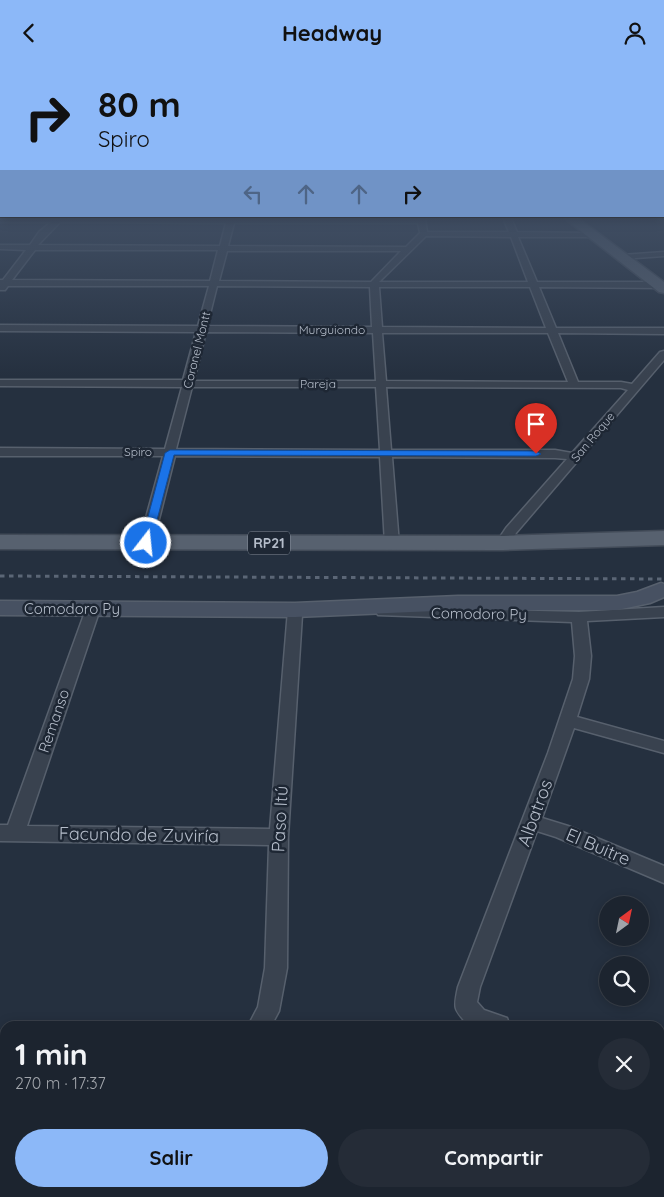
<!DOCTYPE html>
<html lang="es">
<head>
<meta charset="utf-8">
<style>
  body { margin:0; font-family:Quicksand,sans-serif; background:#252c37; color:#f1f3f6; height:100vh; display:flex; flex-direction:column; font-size:19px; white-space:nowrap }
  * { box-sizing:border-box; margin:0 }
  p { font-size:16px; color:#a0a4aa }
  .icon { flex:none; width:28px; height:28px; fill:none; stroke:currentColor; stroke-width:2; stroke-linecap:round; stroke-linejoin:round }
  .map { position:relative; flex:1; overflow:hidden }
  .sheet { position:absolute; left:0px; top:956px; width:665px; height:176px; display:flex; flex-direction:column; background:#1c242f; border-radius:15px 15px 0 0; box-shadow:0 2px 12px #0003,0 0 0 1px #3a414b }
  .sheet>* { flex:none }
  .banner { position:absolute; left:0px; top:0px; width:665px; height:152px; box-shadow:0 2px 12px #0003,0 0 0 1px #3a414b; background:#8cb8f8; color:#111; overflow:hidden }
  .needle { width:32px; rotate:33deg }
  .buttons { position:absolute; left:599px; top:831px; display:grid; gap:10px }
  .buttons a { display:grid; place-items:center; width:50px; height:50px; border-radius:50%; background:#1c242f; box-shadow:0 2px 12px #0003,0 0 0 1px #3a414b; font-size:25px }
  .pin { position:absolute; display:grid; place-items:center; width:42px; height:42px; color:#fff; margin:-51px -21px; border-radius:50% 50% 50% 0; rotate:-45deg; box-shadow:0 0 5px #0007 }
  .pin .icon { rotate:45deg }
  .me { position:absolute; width:55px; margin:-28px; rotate:16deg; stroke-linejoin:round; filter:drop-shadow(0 0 4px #0008) }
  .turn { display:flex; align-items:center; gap:18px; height:105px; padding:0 15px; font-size:22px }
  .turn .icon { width:65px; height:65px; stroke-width:2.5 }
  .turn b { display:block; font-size:35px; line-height:42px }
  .lanes { display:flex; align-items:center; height:48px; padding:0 15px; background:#0003; justify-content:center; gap:25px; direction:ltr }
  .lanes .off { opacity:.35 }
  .round { display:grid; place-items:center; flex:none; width:52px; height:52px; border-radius:26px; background:#252c37 }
  .overview { display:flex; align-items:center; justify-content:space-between; height:85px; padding:0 15px }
  h1 { font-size:30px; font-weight:800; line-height:38px }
  .button { display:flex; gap:10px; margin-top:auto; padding:10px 15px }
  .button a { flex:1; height:58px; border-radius:30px; background:#8cb8f8; color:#111; font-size:20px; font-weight:800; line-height:58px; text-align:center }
  .button a+a { background:#252c37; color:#f1f3f6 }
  header { display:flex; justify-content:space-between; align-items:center; height:65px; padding:0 15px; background:#8cb8f8; color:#111; font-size:22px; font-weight:800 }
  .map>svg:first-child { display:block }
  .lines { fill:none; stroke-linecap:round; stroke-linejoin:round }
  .minor-casing { stroke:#57606d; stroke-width:3 }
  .secondary-casing { stroke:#57606d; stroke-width:3 }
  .primary-casing { stroke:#424b58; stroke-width:3 }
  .minor { fill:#39424f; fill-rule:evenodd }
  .secondary { fill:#475162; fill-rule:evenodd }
  .primary { fill:#57616f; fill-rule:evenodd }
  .rail { stroke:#5b6676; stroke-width:3; stroke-dasharray:4.5 4.5; stroke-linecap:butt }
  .route { fill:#1a73e8; stroke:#114b97 }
  .labels { text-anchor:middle; stroke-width:5; stroke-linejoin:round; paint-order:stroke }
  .far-street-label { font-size:12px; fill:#b5bdca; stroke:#1e2734 }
  .shield { fill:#1e2734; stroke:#88909d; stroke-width:1 }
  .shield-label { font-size:14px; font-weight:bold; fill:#b5bdca }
  .street-label { font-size:15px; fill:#b5bdca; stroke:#1e2734 }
  .near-street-label { font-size:18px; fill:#b5bdca; stroke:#1e2734 }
</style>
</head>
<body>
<header><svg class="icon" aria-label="back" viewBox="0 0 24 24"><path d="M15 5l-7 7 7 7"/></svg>Headway<svg class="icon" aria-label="person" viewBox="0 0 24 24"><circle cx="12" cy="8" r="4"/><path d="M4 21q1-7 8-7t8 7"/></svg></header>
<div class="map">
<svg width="664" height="1132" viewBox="0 0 664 1132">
  <rect width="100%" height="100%" fill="#25303f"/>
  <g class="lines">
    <defs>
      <path id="minor" d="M0,153H425L427,167H509L503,153H511L517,167L593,168L597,170L596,172H518L537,217H664V223L539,222L556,263H664V269L558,268L578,317H621L632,319L660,287L664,286V295L516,468L508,481H498L496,478L506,463L567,394L555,393L392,392L399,479L392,483L385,479L380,392L175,391L153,478L146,482L139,478L163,391H0V383L165,384L182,322L0,321V315H183L196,267L0,266V260L198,261L209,221H8L5,225H0V215H3L26,185L0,184V180H30L39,167L51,157H0ZM60,157L226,158L220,181L38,180ZM234,158H418L420,168L406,182L228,181ZM426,171L511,172L528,217H379ZM35,185H218L210,216L12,215ZM227,186H401L371,217L219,216ZM217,221L370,222L372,262L207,261ZM379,222H530L546,263L382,262ZM206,267L373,268L376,316H194ZM382,268H548L568,317L386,316ZM192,322H376L380,385L176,384ZM386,322L621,323L628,325L572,388L555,385H391Z
        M664,187V191L622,194L618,192L622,190Z
        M93,539L98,541L100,544L27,761L270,764L288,545L290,542C297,540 306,540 313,542L315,545L313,548L302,550L288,772L287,903L279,946L271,961H248L258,942L265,903L269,780L0,776V760H8L86,544L88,541Z
        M383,542L579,547L664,542V552L587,556L591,591L589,614L577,652L664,676V688L574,663L542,753L568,761L664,801V818L556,772L537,766L480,922L477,937L484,945L507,953L510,961H469C454,944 453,945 458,922L548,688L573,614L575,591L572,557L378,550L376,547L378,544Z
        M660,992H664V1016H660Z
        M0,1063H5V1087H0Z
        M162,1128H195L197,1132H164Z"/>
      <path id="secondary" d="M661,518L664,519V532L650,538L617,545H458L295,552L0,550V536L295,538L458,531H617L637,527Z"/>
      <path id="primary" d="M564,153H578L664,217V228L659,227Z
        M664,466V480L503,485L0,484V470L503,471Z"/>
    </defs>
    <!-- minor casing -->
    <use href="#minor" class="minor-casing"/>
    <!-- secondary casing -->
    <use href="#secondary" class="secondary-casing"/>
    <!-- primary casing -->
    <use href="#primary" class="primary-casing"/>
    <!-- minor -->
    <use href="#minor" class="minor"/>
    <!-- secondary -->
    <use href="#secondary" class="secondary"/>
    <!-- primary -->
    <use href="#primary" class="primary"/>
    <!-- rail -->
    <path class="rail" d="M0,511L664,514"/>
  </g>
  <!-- sky -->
  <linearGradient id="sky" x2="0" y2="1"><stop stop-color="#141a23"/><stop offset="0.49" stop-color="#404e63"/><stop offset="1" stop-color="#404e63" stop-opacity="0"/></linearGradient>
  <rect width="664" height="311" fill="url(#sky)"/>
  <!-- route -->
  <path class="route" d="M170,385L536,386L541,389L536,391L174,390L151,478L146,481L142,480L141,478L165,388Z"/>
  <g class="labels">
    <!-- far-street labels -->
    <g class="far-street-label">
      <text x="332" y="269">Murguiondo</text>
      <text transform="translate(197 285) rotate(-76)" y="4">Coronel Montt</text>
      <text x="318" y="323">Pareja</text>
      <text transform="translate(593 372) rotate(-50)" y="4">San Roque</text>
      <text x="138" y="391">Spiro</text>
    </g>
    <!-- shield labels -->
    <rect class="shield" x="248" y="466.5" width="42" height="23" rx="4"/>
    <g class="shield-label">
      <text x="269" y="483">RP21</text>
    </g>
    <!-- street labels -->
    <g class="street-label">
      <text x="72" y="549">Comodoro Py</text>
      <text transform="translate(479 549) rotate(1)" y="5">Comodoro Py</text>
      <text transform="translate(54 656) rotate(-71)" y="5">Remanso</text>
    </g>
    <!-- near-street labels -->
    <g class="near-street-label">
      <text transform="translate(535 748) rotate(-70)" y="6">Albatros</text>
      <text transform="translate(280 754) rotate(-87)" y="6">Paso Itú</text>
      <text transform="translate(139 770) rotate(1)" y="6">Facundo de Zuviría</text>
      <text transform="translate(598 782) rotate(23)" y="6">El Buitre</text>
    </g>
  </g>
</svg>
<div class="buttons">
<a><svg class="needle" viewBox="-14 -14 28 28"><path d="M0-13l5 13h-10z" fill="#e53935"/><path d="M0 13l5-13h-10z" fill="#a0a4aa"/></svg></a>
<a><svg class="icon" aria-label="search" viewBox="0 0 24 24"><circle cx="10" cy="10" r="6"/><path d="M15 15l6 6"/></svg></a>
</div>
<div class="pin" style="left:536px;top:389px;background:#d93025"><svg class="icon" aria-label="arrive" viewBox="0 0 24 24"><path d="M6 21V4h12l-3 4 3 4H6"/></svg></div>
<svg class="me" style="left:146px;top:478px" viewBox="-20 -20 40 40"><circle r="17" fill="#1a73e8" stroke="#fff" stroke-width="3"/><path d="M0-11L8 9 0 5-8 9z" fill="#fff"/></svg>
<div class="banner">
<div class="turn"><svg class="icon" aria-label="right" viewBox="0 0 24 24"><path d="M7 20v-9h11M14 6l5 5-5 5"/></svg><div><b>80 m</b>Spiro</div></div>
<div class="lanes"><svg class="icon off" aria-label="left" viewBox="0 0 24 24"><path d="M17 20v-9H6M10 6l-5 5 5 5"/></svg><svg class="icon off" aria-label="ahead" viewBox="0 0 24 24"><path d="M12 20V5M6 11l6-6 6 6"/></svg><svg class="icon off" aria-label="ahead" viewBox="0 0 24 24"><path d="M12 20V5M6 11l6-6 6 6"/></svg><svg class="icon" aria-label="right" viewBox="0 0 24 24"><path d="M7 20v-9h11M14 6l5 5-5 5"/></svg></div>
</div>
<section class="sheet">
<div class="overview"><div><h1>1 min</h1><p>270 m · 17:37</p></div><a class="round"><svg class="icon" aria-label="close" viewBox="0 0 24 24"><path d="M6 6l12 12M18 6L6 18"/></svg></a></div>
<div class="button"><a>Salir</a><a>Compartir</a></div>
</section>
</div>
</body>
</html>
